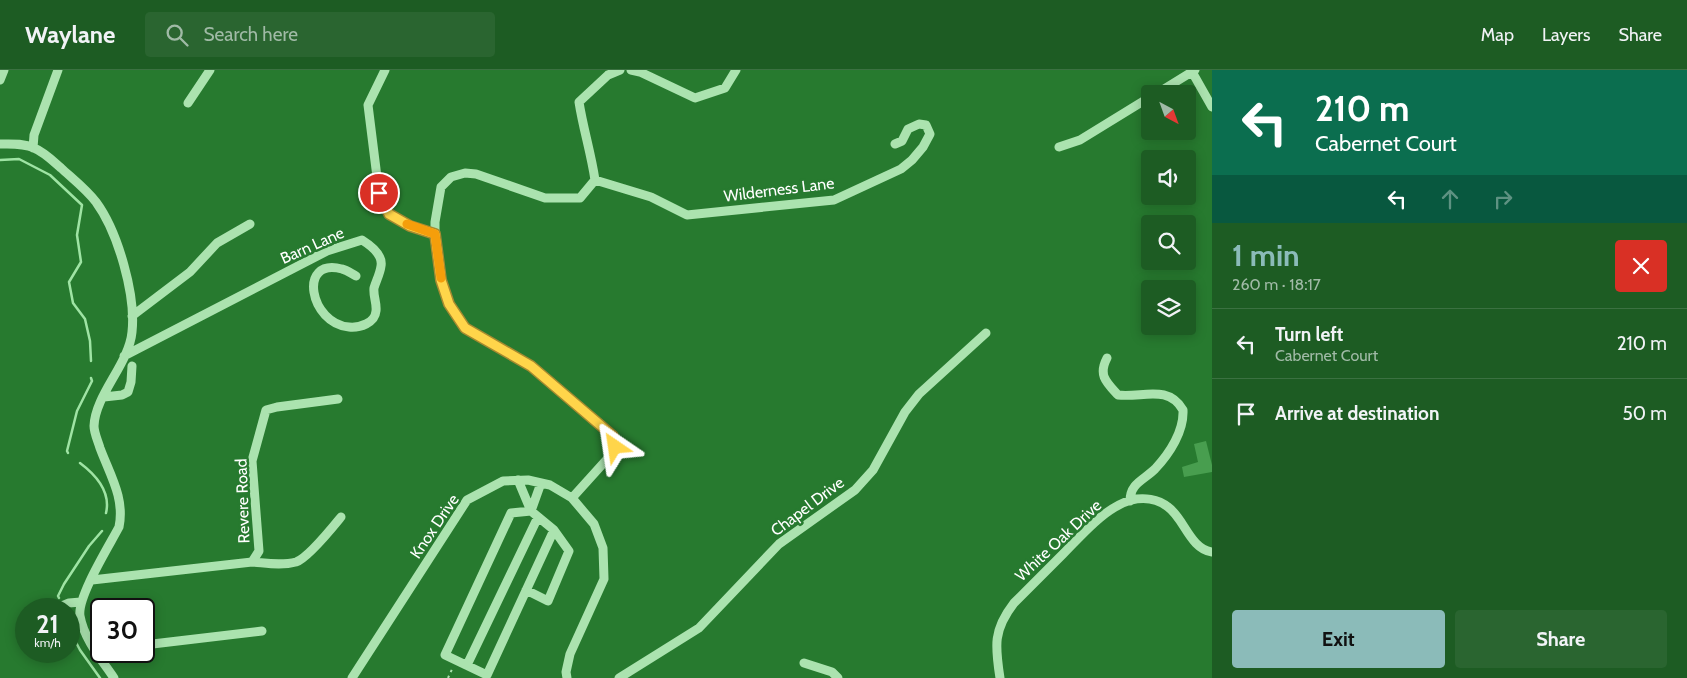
<!DOCTYPE html>
<html lang="en">
<head>
<meta charset="utf-8">
<style>
  body { margin:0; font-family:Cabin,sans-serif; background:#2a6530; color:#f1f3f6; height:100vh; display:flex; flex-direction:column; font-size:19px; white-space:nowrap }
  * { box-sizing:border-box; margin:0 }
  p { font-size:16px; color:#a0baa6 }
  .icon { flex:none; width:28px; height:28px; fill:none; stroke:currentColor; stroke-width:2; stroke-linecap:round; stroke-linejoin:round }
  .map { position:relative; flex:1; overflow:hidden }
  .panel { display:flex; flex-direction:column; background:#1d5c23; width:475px }
  .panel>* { flex:none }
  .top-card { background:#0b6e4f; color:#fff; overflow:hidden }
  .needle { width:32px; rotate:139deg }
  .controls { position:absolute; left:1141px; top:15px; display:grid; gap:10px }
  .controls a { display:grid; place-items:center; width:55px; height:55px; border-radius:5px; background:#1d5c23; box-shadow:0 2px 12px #0003; font-size:25px }
  .speed { position:absolute; left:15px; top:528px; display:flex; gap:10px; font-size:25px; font-weight:700; text-align:center }
  .speed>* { display:grid; place-content:center; width:65px; height:65px; border-radius:50%; background:#1d5c23; box-shadow:0 2px 12px #0003; line-height:1 }
  .speed small { font-size:12px; font-weight:400 }
  .speed .limit { border:2px solid #111; border-radius:8px; background:#fff; color:#111 }
  .pin { position:absolute; display:grid; place-items:center; width:42px; height:42px; color:#fff; margin:-21px; border:2px solid #fff; border-radius:50%; box-shadow:0 1px 5px #0007 }
  .me { position:absolute; width:55px; margin:-28px; rotate:328deg; stroke-linejoin:round; filter:drop-shadow(0 0 4px #0008) }
  .turn { display:flex; align-items:center; gap:18px; height:105px; padding:0 20px; font-size:22px }
  .turn .icon { width:65px; height:65px; stroke-width:2.5 }
  .turn b { display:block; font-size:35px; line-height:42px }
  .lanes { display:flex; align-items:center; height:48px; padding:0 20px; background:#0003; justify-content:center; gap:25px; direction:ltr }
  .lanes .off { opacity:.35 }
  .round { display:grid; place-items:center; flex:none; width:52px; height:52px; border-radius:5px; background:#2a6530 }
  .head { display:flex; align-items:center; justify-content:space-between; height:85px; padding:0 20px }
  h1 { font-size:30px; font-weight:800; line-height:38px; color:#8bbbb9 }
  .cta { display:flex; gap:10px; margin-top:auto; padding:10px 20px }
  .cta a { flex:1; height:58px; border-radius:5px; background:#8bbbb9; color:#111; font-size:20px; font-weight:800; line-height:58px; text-align:center }
  .cta a+a { background:#2a6530; color:#f1f3f6 }
  ul { padding:0; list-style:none }
  li { display:flex; align-items:center; gap:15px; height:70px; padding:0 20px; border-top:1px solid #3b7141 }
  li div { flex:1 }
  li b { display:block; font-size:19px }
  li em { font-style:normal }
  header { display:flex; align-items:center; gap:30px; box-sizing:border-box; height:70px; padding:0 25px; background:#1d5c23; border-bottom:1px solid #3b7141 }
  header strong { font-size:24px }
  nav { display:flex; gap:28px; margin-inline-start:auto; font-size:18px }
  .search { width:350px; height:45px; background:#2a6530; display:flex; align-items:center; gap:12px; box-sizing:border-box; padding:0 18px; border-radius:5px; color:#a0baa6; font-size:19px }
  main { display:flex; flex:1; min-height:0 }
  .map>svg:first-child { display:block }
  .lines { fill:none; stroke-linecap:round; stroke-linejoin:round }
  .stream { stroke:#9fe4a4; stroke-width:2.5 }
  .building { fill:#489e4f }
  .path { stroke:#abe3af; stroke-width:2; stroke-dasharray:2.5 4; stroke-linecap:butt }
  .minor { stroke:#abe3af; stroke-width:9 }
  .route-casing { stroke:#a68a30; stroke-width:12 }
  .route { stroke:#ffd54a; stroke-width:9 }
  .slow { stroke:#f59e0b; stroke-width:9 }
  .labels { text-anchor:middle; stroke-width:5; stroke-linejoin:round; paint-order:stroke }
  .street-label { font-size:16px; fill:#fff; stroke:#277a2f }
</style>
</head>
<body>
<header>
<strong>Waylane</strong>
<div class="search"><svg class="icon" aria-label="search" viewBox="0 0 24 24"><circle cx="10" cy="10" r="6"/><path d="M15 15l6 6"/></svg>Search here</div>
<nav><a>Map</a><a>Layers</a><a>Share</a></nav>
</header>
<main>
<div class="map">
<svg width="1212" height="608" viewBox="0 0 1212 608">
  <rect width="100%" height="100%" fill="#277a2f"/>
  <g class="lines">
    <!-- stream -->
    <path class="stream" d="M0,90L19,89L50,105L82,135L77,165L81,192L69,212L73,233L85,249L90,271L91,291
      M68,383L67,381L77,341L92,311L91,308
      M80,393C96,405 111,422 106,443
      M59,528L58,526L64,514L89,476L102,461
      M69,559L80,580L100,608"/>
  </g>
  <!-- building -->
  <path class="building" d="M1206,371L1212,395V402L1184,407L1182,397L1198,392L1194,374Z"/>
  <g class="lines">
    <!-- path -->
    <path class="path" d="M448,608L453,597"/>
    <!-- minor -->
    <path class="minor" d="M385,0L368,35L379,123L389,144L410,156L435,164
      M631,0L640,2L695,28L725,18L736,0
      M1191,0L1212,37
      M0,10L4,0
      M1156,24L1195,0
      M188,33L210,0
      M0,74C11,74 23,73 34,78C44,82 53,91 61,98C73,109 86,119 96,132C118,162 136,225 132,262C129,294 95,325 94,356C94,363 98,371 100,378C110,405 125,428 119,457C109,476 77,527 80,546C84,569 101,589 114,608
      M1059,77L1080,70L1150,27
      M33,78L34,65L58,0
      M595,110L651,127L687,145L834,130L901,99L912,90L923,77L930,64L926,55L919,54L908,59L902,71L895,74
      M595,110C591,83 583,58 579,32L608,5L620,0
      M132,246L190,202L217,173L250,154
      M124,286L327,181L362,170C370,175 383,185 381,196C380,204 376,211 374,218C373,226 377,233 376,241C375,253 360,258 349,257C310,254 297,187 342,199C347,200 352,204 356,206
      M1107,288C1098,305 1106,312 1118,325C1142,328 1168,314 1183,340C1184,361 1170,383 1155,399C1144,410 1130,413 1130,431
      M104,327L122,325L128,322L131,312L132,296
      M518,410L531,441
      M572,428L609,387L615,377L613,366L531,296L465,258L449,234L441,210L435,164V152L441,117L451,107L465,103L476,104L545,128H580L595,110
      M531,441L541,413
      M252,492L259,481L252,391L266,340L277,337L338,329
      M92,510L252,492C266,493 281,496 296,492C308,488 332,458 341,447
      M526,520L548,531L569,481L554,460L531,441L511,443L445,585L487,605L554,460
      M55,539L69,533L81,532
      M144,575L262,561
      M804,593L832,602L838,608
      M467,595L538,447
      M352,608L467,430L503,411L528,410L550,415L572,428L594,454L603,478L604,509L570,584L566,602L567,608
      M619,608L699,558L779,474L855,420L873,400L905,342L919,324L986,263
      M1000,608C995,576 993,560 1014,533C1030,517 1046,501 1063,484C1082,465 1104,438 1131,430C1144,427 1158,429 1168,437C1184,448 1190,479 1212,482"/>
  </g>
  <g class="lines">
    <defs>
      <path id="route" d="M379,123L389,144L410,156L435,164L441,210L449,234L465,258L531,296L613,366L615,377"/>
    </defs>
    <!-- route casing -->
    <use href="#route" class="route-casing"/>
    <!-- route -->
    <use href="#route" class="route"/>
    <!-- slow -->
    <path class="slow" d="M407,154L435,164L441,208"/>
  </g>
  <g class="labels">
    <!-- street labels -->
    <g class="street-label">
      <text transform="translate(779 119) rotate(-7)" y="6">Wilderness Lane</text>
      <text transform="translate(312 175) rotate(-24)" y="6">Barn Lane</text>
      <text transform="translate(242 431) rotate(-92)" y="6">Revere Road</text>
      <text transform="translate(807 436) rotate(-37)" y="6">Chapel Drive</text>
      <text transform="translate(434 456) rotate(-56)" y="6">Knox Drive</text>
      <text transform="translate(1058 470) rotate(-43)" y="6">White Oak Drive</text>
    </g>
  </g>
</svg>
<div class="controls">
<a><svg class="needle" viewBox="-14 -14 28 28"><path d="M0-13l5 13h-10z" fill="#e53935"/><path d="M0 13l5-13h-10z" fill="#a0baa6"/></svg></a>
<a><svg class="icon" aria-label="sound" viewBox="0 0 24 24"><path d="M4 9h4l5-4v14l-5-4H4zM17 9q2 3 0 6"/></svg></a>
<a><svg class="icon" aria-label="search" viewBox="0 0 24 24"><circle cx="10" cy="10" r="6"/><path d="M15 15l6 6"/></svg></a>
<a><svg class="icon" aria-label="layers" viewBox="0 0 24 24"><path d="M12 4l9 5-9 5-9-5zM3 14l9 5 9-5"/></svg></a>
</div>
<div class="speed"><div>21<small>km/h</small></div><div class="limit">30</div></div>
<div class="pin" style="left:379px;top:123px;background:#d93025"><svg class="icon" aria-label="arrive" viewBox="0 0 24 24"><path d="M6 21V4h12l-3 4 3 4H6"/></svg></div>
<svg class="me" style="left:615px;top:377px" viewBox="-20 -20 40 40"><path d="M0-17L14 15 0 8-14 15z" fill="#ffd54a" stroke="#fff" stroke-width="4"/></svg>
</div>
<section class="panel">
<div class="top-card">
<div class="turn"><svg class="icon" aria-label="left" viewBox="0 0 24 24"><path d="M17 20v-9H6M10 6l-5 5 5 5"/></svg><div><b>210 m</b>Cabernet Court</div></div>
<div class="lanes"><svg class="icon" aria-label="left" viewBox="0 0 24 24"><path d="M17 20v-9H6M10 6l-5 5 5 5"/></svg><svg class="icon off" aria-label="ahead" viewBox="0 0 24 24"><path d="M12 20V5M6 11l6-6 6 6"/></svg><svg class="icon off" aria-label="right" viewBox="0 0 24 24"><path d="M7 20v-9h11M14 6l5 5-5 5"/></svg></div>
</div>
<div class="head"><div><h1>1 min</h1><p>260 m · 18:17</p></div><a class="round" style="background:#d93025;color:#fff"><svg class="icon" aria-label="close" viewBox="0 0 24 24"><path d="M6 6l12 12M18 6L6 18"/></svg></a></div>
<ul>
<li><svg class="icon" aria-label="left" viewBox="0 0 24 24"><path d="M17 20v-9H6M10 6l-5 5 5 5"/></svg><div><b>Turn left</b><p>Cabernet Court</p></div><em>210 m</em></li>
<li><svg class="icon" aria-label="arrive" viewBox="0 0 24 24"><path d="M6 21V4h12l-3 4 3 4H6"/></svg><div><b>Arrive at destination</b></div><em>50 m</em></li>
</ul>
<div class="cta"><a>Exit</a><a>Share</a></div>
</section>
</main>
</body>
</html>
